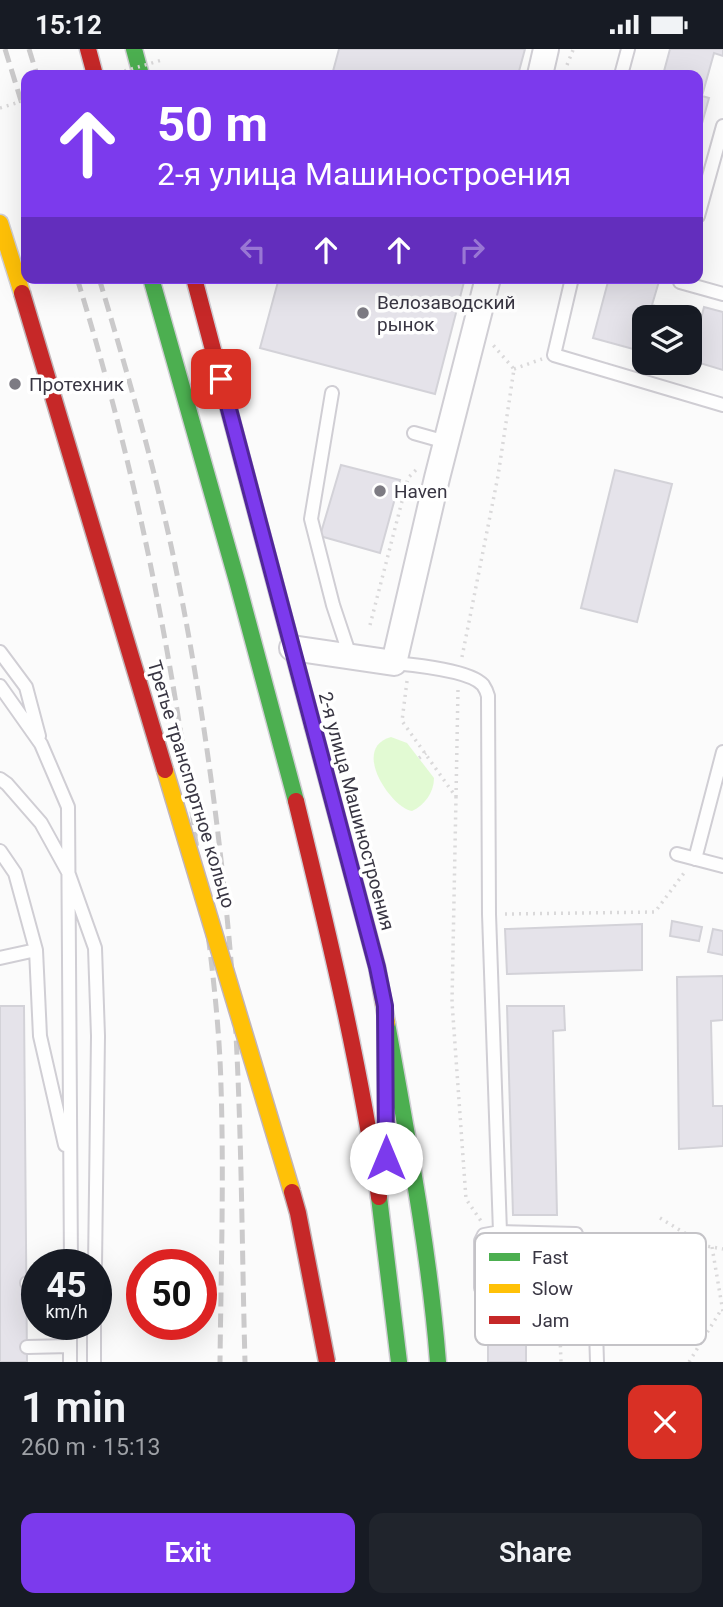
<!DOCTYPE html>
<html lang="en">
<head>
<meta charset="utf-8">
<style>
  body { margin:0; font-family:Roboto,sans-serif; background:#20242c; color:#f1f3f6; height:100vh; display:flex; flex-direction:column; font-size:26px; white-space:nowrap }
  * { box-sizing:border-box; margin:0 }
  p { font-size:23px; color:#9ea1a6 }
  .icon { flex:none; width:38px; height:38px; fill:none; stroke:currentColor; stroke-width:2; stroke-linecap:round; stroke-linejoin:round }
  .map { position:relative; height:1313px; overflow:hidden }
  .side { display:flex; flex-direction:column; background:#171b24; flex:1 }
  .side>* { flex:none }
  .guide { position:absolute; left:21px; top:21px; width:682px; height:214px; border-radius:14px; box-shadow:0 7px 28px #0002; background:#7c3aed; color:#fff; overflow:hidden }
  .controls { position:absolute; left:632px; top:256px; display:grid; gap:14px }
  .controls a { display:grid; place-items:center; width:70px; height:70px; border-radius:14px; background:#171b24; box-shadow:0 7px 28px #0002; font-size:35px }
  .speed { position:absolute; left:21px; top:1200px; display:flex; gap:14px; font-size:35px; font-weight:700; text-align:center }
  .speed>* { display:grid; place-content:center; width:91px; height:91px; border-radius:50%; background:#171b24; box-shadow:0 7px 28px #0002; line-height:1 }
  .speed small { font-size:18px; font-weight:400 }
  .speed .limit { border:10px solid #d22; background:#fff; color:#111 }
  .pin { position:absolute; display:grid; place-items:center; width:60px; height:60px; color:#fff; margin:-30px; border-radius:14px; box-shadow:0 4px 10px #0006 }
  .me { position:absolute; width:77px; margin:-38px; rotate:0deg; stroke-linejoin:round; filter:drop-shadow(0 0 5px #0008) }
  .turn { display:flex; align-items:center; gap:24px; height:147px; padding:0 21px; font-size:32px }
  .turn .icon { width:91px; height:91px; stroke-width:2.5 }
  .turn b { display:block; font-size:49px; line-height:60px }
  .lanes { display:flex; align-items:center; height:66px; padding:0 21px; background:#0003; justify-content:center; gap:35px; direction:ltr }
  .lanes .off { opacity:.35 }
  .round { display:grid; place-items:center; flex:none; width:74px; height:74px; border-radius:14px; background:#20242c }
  .head { display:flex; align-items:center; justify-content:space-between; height:119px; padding:0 21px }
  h1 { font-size:42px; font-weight:600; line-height:52px }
  .primary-button { display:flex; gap:14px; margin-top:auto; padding:14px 21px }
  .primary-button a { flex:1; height:80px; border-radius:14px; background:#7c3aed; color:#fff; font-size:28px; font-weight:600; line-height:80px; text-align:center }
  .primary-button a+a { background:#20242c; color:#f1f3f6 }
  .status { display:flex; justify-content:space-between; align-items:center; height:49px; padding:0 35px; background:#171b24; direction:ltr }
  .status svg { height:19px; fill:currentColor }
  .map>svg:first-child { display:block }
  .green { fill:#e2fad3 }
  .building { fill:#e5e3ea; stroke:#d3d2d8; stroke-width:2 }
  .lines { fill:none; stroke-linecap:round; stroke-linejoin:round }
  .lane-casing { stroke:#d0ced4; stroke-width:16 }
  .street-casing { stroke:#d0ced4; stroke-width:28 }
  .fast-casing { stroke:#d0ced4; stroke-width:19 }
  .slow-casing { stroke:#d0ced4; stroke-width:19 }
  .jam-casing { stroke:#d0ced4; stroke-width:19 }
  .path { stroke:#dad9da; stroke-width:3.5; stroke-dasharray:2 5; stroke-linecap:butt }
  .lane { stroke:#fefefe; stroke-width:12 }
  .street { stroke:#fefefe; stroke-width:24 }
  .fast { stroke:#4caf50; stroke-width:16 }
  .slow { stroke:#ffc107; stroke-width:16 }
  .jam { stroke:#c62828; stroke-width:16 }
  .rail { stroke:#cbcacb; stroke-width:5; stroke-dasharray:14 7; stroke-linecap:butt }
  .slow-bridge-casing { stroke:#c2b5b8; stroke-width:19; stroke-linecap:butt }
  .jam-bridge-casing { stroke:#c2b5b8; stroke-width:19; stroke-linecap:butt }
  .path-bridge { stroke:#dad9da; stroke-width:3.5; stroke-dasharray:2 5; stroke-linecap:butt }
  .slow-bridge { stroke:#ffc107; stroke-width:16 }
  .jam-bridge { stroke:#c62828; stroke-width:16 }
  .route-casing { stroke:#51269a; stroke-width:18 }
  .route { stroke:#7c3aed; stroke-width:12 }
  .poi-dot { fill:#7d7b83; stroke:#fff; stroke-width:2.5 }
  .labels { text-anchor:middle; stroke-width:7; stroke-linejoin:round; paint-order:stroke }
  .poi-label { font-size:19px; fill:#393643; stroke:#fff; text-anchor:start }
  .street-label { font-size:19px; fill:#393643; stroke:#fff }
  .key { fill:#fff; stroke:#c4c3c7; stroke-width:2 }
  .key-label { font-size:19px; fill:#393643 }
</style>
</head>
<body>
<div class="status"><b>15:12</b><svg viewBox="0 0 49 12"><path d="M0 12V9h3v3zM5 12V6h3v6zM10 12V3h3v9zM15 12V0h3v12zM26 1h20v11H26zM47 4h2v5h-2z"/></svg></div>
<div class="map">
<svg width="723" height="1313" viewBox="0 0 723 1313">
  <rect width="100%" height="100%" fill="#fbfbfb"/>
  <!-- green -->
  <path class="green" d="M391,688L407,694L434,729C434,743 425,756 412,762C394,761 349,700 391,688Z"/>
  <!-- building -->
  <path class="building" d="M339,0H525L518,26H332Z
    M670,0H723V7L714,4L702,47L709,49L698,89V26H663Z
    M279,229H465L435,345L260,299Z
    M609,229H660L652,256L701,270L704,258L723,263V321L690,311V268H644V303L593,289Z
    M341,416L400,431L380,504L320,487Z
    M615,421L672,435L637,573L581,559Z
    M672,872L702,878L699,892L670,887Z
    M642,875V921L507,925L505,880Z
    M713,880L723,882V906L708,903Z
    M723,927V971L711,972L713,1057H723V1097L679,1100L677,928Z
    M0,957H24L27,1313H0Z
    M507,957H564L565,981L553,982L557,1166H513Z
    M488,1242H526V1313H488Z"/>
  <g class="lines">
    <defs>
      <path id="lane" d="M621,26L628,0
        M698,167L723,77
        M572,229L554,306L723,356
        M681,229L680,233L723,245
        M332,344L311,470L333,556L350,607
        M414,384L446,393
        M0,603L26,638L39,687
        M394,614C414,616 470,621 483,636C485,639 487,643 488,647L489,865L500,1183L576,1185L595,1249L597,1313
        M0,637L41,695L68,758L71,1216
        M0,730L7,735L41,774L68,823L95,899L98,987L95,1216
        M0,802L15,824L36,901L40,987L65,1096
        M677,805L723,817
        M695,810L723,703
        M0,909L36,901
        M27,1234H37
        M481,1239V1192L484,1186L500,1183
        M27,1298L70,1297
        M70,1313V1276
        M94,1313V1276"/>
      <path id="street" d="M540,26L546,0
        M292,599L394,614L437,429L488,229"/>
      <path id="fast" d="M134,0L141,26
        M151,229L237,532L296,752
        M387,974C407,1087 429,1199 438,1313
        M379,1148L399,1313"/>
      <path id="slow" d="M0,174L22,244
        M313,678L377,918L387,974"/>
      <path id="jam" d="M88,0L95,26
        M194,229L313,678
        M296,752C328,883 360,1015 379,1148"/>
    </defs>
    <!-- lane casing -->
    <use href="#lane" class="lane-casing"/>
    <!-- street casing -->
    <use href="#street" class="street-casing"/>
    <!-- fast casing -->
    <use href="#fast" class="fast-casing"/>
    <!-- slow casing -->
    <use href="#slow" class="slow-casing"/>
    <!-- jam casing -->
    <use href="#jam" class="jam-casing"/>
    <!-- path -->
    <path class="path" d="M567,16L573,1
      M514,320L542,310
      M370,576L408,429L416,421
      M462,608L498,427L514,320L493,296
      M407,632L402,672L456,748L452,953L466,1150L481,1172
      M419,709L426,704
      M456,748L458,640
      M505,865L655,863L684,824
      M660,1169L706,1197L723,1200
      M712,1198L723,1263
      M513,1200L559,1260L561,1313
      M689,1313L721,1261"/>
    <!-- lane -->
    <use href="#lane" class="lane"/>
    <!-- street -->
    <use href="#street" class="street"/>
    <!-- fast -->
    <use href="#fast" class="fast"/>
    <!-- slow -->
    <use href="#slow" class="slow"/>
    <!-- jam -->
    <use href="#jam" class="jam"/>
    <!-- rail -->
    <path class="rail" d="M5,0L26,68
      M29,0L37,26
      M77,229C135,416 173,607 197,801C207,879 219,958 221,1037C224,1129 221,1221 220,1313
      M99,229C126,319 152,409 172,501C198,625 216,752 228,878C242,1022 241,1168 245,1313"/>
    <defs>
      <path id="slow-bridge" d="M165,721L292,1143"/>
      <path id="jam-bridge" d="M22,244L165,721
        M292,1143L298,1164L327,1313"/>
    </defs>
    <!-- slow-bridge casing -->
    <use href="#slow-bridge" class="slow-bridge-casing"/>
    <!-- jam-bridge casing -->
    <use href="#jam-bridge" class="jam-bridge-casing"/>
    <!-- path-bridge -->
    <path class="path-bridge" d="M111,26L162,11
      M0,59L26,51"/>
    <!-- slow-bridge -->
    <use href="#slow-bridge" class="slow-bridge"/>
    <!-- jam-bridge -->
    <use href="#jam-bridge" class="jam-bridge"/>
  </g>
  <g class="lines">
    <defs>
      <path id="route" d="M221,330L377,918L385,957L386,1109"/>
    </defs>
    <!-- route casing -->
    <use href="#route" class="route-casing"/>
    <!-- route -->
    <use href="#route" class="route"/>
  </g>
  <!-- markers -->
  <g class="poi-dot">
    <circle cx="363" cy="264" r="7"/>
    <circle cx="15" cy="335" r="7"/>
    <circle cx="380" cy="442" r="7"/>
  </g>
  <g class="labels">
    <!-- poi labels -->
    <g class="poi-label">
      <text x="377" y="260">Велозаводский<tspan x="377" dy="22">рынок</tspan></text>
      <text x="29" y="342">Протехник</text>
      <text x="394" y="449">Haven</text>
    </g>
    <!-- street labels -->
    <g class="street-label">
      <text transform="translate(192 735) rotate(73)" y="7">Третье транспортное кольцо</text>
      <text transform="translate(357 762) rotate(75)" y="7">2-я улица Машиностроения</text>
    </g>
  </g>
  <!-- legend -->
  <rect x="475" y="1184" width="231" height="112" rx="10" class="key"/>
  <rect x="489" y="1204" width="31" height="8" fill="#4caf50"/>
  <rect x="489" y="1235" width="31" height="9" fill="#ffc107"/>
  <rect x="489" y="1267" width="31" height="8" fill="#c62828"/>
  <g class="key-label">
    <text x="532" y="1215">Fast</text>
    <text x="532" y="1246">Slow</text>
    <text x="532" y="1278">Jam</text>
  </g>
</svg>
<div class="controls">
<a><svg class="icon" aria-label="layers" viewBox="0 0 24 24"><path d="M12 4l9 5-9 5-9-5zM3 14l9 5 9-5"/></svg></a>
</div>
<div class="speed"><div>45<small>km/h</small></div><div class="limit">50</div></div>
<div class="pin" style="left:221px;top:330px;background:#d93025"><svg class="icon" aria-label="arrive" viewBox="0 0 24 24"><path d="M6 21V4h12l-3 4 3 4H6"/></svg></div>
<svg class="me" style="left:386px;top:1109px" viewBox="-20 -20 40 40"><circle r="19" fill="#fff"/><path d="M0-13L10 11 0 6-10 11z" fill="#7c3aed"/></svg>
<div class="guide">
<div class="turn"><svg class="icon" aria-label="ahead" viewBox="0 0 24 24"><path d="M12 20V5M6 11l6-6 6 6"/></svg><div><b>50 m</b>2-я улица Машиностроения</div></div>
<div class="lanes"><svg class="icon off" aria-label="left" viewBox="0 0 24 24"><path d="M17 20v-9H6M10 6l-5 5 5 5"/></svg><svg class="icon" aria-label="ahead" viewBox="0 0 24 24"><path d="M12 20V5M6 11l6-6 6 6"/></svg><svg class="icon" aria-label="ahead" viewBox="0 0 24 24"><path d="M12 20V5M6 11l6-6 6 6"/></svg><svg class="icon off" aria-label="right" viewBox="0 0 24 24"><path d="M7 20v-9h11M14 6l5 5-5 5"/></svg></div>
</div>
</div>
<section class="side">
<div class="head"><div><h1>1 min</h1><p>260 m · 15:13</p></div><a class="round" style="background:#d93025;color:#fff"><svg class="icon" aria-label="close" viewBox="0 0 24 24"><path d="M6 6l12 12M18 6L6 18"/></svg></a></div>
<div class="primary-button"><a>Exit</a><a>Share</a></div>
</section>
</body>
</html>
